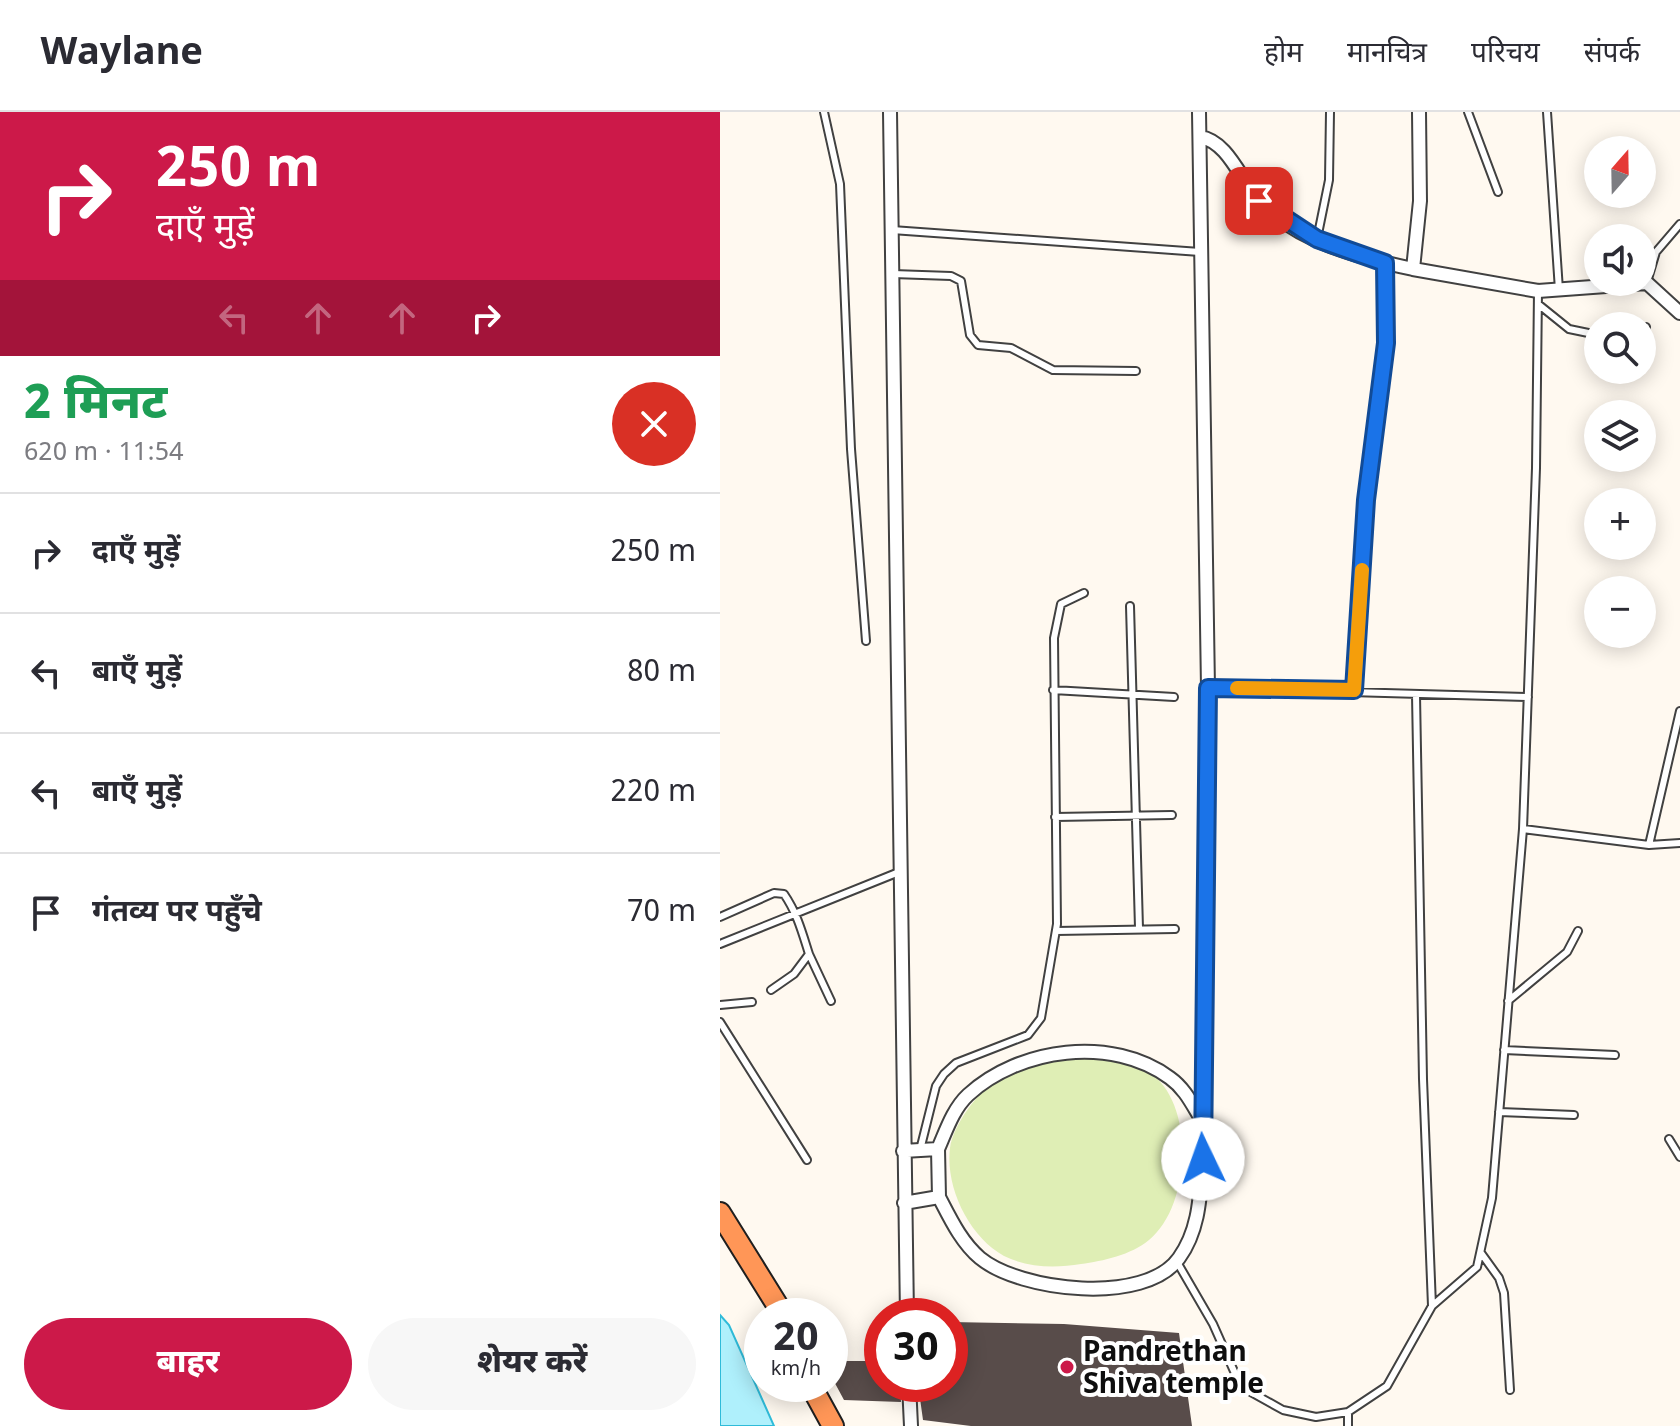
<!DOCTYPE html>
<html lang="hi">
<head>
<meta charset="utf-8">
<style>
  body { margin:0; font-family:Georgia,"Noto Sans Devanagari",serif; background:#f7f7f7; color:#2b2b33; height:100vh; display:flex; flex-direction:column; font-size:30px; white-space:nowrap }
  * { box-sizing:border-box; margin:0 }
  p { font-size:26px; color:#7c7c81 }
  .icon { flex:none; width:44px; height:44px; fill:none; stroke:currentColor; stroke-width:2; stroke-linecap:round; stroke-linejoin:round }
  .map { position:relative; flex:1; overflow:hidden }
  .sheet { display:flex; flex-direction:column; background:#fff; width:720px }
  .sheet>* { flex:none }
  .hud { background:#cc1949; color:#fff; overflow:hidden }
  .needle { width:52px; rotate:20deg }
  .fabs { position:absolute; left:864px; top:24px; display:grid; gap:16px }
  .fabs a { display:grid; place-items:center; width:72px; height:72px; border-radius:50%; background:#fff; box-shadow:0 4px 20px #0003; font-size:40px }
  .speed { position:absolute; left:24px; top:1186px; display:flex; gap:16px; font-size:40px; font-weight:700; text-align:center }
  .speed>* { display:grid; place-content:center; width:104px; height:104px; border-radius:50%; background:#fff; box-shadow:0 4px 20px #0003; line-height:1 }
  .speed small { font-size:20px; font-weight:400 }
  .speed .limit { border:12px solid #d22; background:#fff; color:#111 }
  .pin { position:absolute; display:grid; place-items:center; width:68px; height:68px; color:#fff; margin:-34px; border-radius:16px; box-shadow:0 4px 12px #0006 }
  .me { position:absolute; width:88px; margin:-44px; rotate:357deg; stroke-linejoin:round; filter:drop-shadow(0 0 6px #0008) }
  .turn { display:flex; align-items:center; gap:28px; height:168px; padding:0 24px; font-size:36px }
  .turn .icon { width:104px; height:104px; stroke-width:2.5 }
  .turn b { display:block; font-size:56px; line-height:68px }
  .lanes { display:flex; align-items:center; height:76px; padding:0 24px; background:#0003; justify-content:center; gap:40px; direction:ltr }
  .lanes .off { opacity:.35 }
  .round { display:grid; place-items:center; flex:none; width:84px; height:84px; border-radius:42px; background:#f7f7f7 }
  .head { display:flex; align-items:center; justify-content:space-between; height:136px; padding:0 24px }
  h1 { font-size:48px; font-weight:800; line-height:60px; color:#1e9e55 }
  .action { display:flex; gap:16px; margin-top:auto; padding:16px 24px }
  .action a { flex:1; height:92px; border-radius:48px; background:#cc1949; color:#fff; font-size:32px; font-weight:800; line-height:92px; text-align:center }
  .action a+a { background:#f7f7f7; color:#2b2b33 }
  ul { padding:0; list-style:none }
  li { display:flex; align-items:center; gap:24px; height:120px; padding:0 24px; border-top:2px solid #e1e1e2 }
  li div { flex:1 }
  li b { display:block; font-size:30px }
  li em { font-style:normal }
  header { display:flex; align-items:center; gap:48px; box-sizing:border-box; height:112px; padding:0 40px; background:#fff; border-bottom:2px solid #e1e1e2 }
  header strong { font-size:38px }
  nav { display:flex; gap:44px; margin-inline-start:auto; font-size:28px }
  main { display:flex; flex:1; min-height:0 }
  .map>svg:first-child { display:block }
  .green { fill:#dfeeb5 }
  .water { fill:#aff0fc; stroke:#2fbbd9; stroke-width:2 }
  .building { fill:#584c4a }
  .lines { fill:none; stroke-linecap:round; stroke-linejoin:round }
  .service-casing { stroke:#414141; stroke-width:10 }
  .minor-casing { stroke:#414141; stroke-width:16 }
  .trunk-casing { stroke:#1f1f1f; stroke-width:24 }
  .service { stroke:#fff; stroke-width:6 }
  .minor { stroke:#fff; stroke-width:12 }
  .trunk { stroke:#ff9657; stroke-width:20 }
  .route-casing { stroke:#114b97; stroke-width:20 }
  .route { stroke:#1a73e8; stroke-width:14 }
  .slow { stroke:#f59e0b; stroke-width:14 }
  .poi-dot { fill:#cc1949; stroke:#fff; stroke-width:3 }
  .labels { text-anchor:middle; stroke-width:8; stroke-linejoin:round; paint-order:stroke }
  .poi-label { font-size:28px; font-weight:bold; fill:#0e0e0e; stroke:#fff; text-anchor:start }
</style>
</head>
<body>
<header>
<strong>Waylane</strong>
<nav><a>होम</a><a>मानचित्र</a><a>परिचय</a><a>संपर्क</a></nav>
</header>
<main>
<section class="sheet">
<div class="hud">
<div class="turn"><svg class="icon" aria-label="right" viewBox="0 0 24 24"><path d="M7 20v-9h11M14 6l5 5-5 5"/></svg><div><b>250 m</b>दाएँ मुड़ें</div></div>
<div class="lanes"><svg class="icon off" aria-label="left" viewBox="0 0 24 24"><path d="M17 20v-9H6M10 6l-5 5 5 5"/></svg><svg class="icon off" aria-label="ahead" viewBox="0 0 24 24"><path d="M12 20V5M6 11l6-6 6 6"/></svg><svg class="icon off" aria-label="ahead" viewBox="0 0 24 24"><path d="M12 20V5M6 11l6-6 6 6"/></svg><svg class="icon" aria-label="right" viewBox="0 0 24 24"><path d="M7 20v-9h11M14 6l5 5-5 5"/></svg></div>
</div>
<div class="head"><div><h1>2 मिनट</h1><p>620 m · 11:54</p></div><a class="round" style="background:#d93025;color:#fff"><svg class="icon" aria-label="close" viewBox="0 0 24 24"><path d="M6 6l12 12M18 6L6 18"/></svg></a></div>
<ul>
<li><svg class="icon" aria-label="right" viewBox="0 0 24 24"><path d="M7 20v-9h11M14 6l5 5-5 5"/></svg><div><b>दाएँ मुड़ें</b></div><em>250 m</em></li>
<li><svg class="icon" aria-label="left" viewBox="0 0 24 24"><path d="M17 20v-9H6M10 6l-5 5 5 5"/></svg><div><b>बाएँ मुड़ें</b></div><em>80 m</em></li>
<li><svg class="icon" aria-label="left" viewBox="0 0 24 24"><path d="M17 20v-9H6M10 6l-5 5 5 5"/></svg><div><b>बाएँ मुड़ें</b></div><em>220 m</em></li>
<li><svg class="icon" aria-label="arrive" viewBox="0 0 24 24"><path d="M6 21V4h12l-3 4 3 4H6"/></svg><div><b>गंतव्य पर पहुँचे</b></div><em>70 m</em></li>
</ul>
<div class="action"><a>बाहर</a><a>शेयर करें</a></div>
</section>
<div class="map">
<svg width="960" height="1314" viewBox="0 0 960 1314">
  <rect width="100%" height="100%" fill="#fff9f0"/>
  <!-- green -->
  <path class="green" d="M346,944C372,944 406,945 429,960C476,991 471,1094 429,1128C411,1143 383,1149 361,1152C336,1156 308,1156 284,1144C249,1125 225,1075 230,1036C233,1013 258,980 277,967C296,955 325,950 346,944Z"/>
  <!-- water -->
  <path class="water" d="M0,1203L9,1213L54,1314H0Z"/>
  <!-- building -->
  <path class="building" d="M230,1210L344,1212L459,1221L472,1314H251L203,1308L198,1272H230Z
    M110,1249H162V1272H180L181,1290L124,1288L110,1262Z"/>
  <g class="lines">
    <defs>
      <path id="service" d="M104,0L120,72L131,337L146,529
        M748,0L778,80
        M827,0L839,178
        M172,118L480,140
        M597,127L609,68L610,0
        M173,162L231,164L241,169L250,223L258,233L291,236L333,258L416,259
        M927,170L936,140L960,112
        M818,192L849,217L878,223
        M922,216L926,215
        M410,494L419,816
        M488,576L808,585
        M333,578L454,585
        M634,578L646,388L666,231L665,151
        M696,583L703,967L712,1194
        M335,705L452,703
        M803,717L929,733L960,731
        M929,733L960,599
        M0,805L54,781L64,782C77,801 82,820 89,842L74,862L51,878
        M336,819L455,817
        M0,832L179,760
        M89,842L111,889
        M788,889L847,840L858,819
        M0,893L32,890
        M0,910L87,1048
        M784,938L895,943
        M779,1000L854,1003
        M949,1027L960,1045
        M200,1038L216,974L224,962L236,951L308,923L321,906L337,812L334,526L341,492L364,481
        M761,1141L779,1166L784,1181L790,1278
        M457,1150L493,1212L517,1266L527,1278L563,1298L596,1305L628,1300L667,1274L712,1194L757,1155L772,1086L803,717L816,356L818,179
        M628,1314V1300"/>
      <path id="minor" d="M170,0L187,1204
        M480,25C507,29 520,66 537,86C573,129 641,146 693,157L700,89L699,0
        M693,157L818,179L927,171L960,201
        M218,1037L219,1085
        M183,1039L218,1037C226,1019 233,997 248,983C299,936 392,923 450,966C464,976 471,990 480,1005
        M184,1091L219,1085C230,1106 241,1130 260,1146C300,1179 425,1194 459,1146C480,1117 480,1082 483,1047L488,576L479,0
        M189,1272L191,1314"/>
      <path id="trunk" d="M0,1101L64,1204
        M90,1272L113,1314"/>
    </defs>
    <!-- service casing -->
    <use href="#service" class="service-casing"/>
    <!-- minor casing -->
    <use href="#minor" class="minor-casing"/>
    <!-- trunk casing -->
    <use href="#trunk" class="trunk-casing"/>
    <!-- service -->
    <use href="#service" class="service"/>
    <!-- minor -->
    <use href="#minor" class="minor"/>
    <!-- trunk -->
    <use href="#trunk" class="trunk"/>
  </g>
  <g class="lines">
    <defs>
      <path id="route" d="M483,1047L488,576L634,578L646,388L666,231L665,151L597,127L539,89"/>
    </defs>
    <!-- route casing -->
    <use href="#route" class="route-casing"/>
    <!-- route -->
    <use href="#route" class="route"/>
    <!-- slow -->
    <path class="slow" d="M517,576L634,578L642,458"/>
  </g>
  <!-- markers -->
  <circle class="poi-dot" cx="347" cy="1255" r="8"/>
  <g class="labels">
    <!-- poi labels -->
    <g class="poi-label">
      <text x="363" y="1249">Pandrethan<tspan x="363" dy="32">Shiva temple</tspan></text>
    </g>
  </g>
</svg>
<div class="fabs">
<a><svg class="needle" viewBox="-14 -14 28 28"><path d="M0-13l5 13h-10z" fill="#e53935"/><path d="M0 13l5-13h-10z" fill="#7c7c81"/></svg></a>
<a><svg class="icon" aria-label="sound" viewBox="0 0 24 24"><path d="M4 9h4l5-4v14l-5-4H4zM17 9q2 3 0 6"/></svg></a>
<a><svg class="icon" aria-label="search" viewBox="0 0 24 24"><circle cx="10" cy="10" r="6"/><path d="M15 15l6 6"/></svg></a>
<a><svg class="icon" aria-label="layers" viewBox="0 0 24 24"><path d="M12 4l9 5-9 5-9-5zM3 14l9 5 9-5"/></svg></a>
<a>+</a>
<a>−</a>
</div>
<div class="speed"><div>20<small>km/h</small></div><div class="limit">30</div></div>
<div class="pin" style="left:539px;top:89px;background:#d93025"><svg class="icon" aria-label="arrive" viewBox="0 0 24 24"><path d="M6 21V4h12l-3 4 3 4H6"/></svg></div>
<svg class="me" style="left:483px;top:1047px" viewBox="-20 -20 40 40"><circle r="19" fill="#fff"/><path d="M0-13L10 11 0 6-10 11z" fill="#1a73e8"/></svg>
</div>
</main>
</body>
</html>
